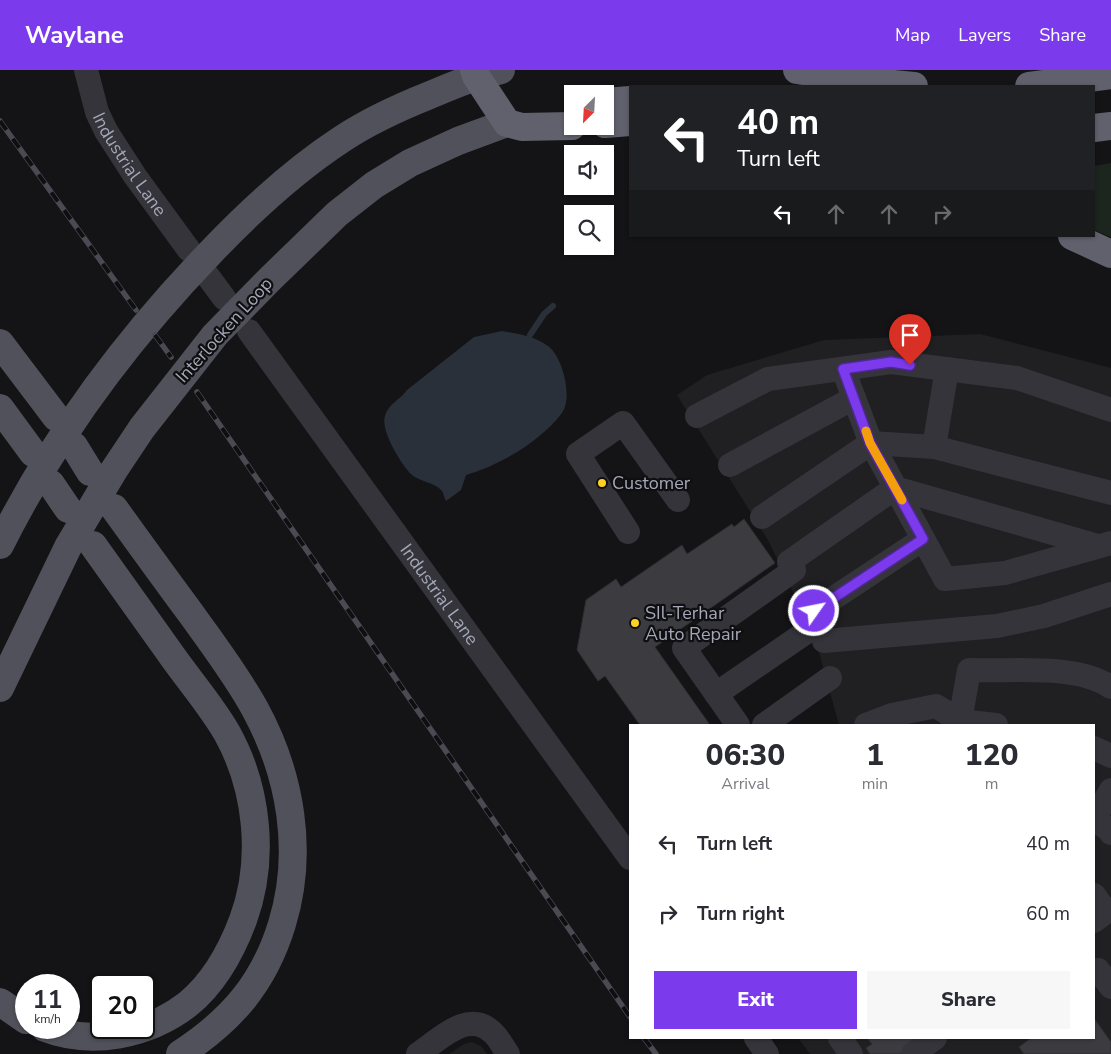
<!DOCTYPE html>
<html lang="en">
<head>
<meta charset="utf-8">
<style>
  body { margin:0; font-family:"Nunito Sans",sans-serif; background:#f7f7f7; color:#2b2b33; height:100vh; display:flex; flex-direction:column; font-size:19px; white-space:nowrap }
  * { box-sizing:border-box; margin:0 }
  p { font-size:16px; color:#7c7c81 }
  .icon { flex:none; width:28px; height:28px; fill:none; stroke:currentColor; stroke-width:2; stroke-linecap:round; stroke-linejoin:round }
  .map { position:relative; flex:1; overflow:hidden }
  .drawer { position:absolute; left:629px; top:654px; width:466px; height:315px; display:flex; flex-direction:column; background:#fff; border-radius:0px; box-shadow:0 1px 4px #0004 }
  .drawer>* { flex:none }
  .guide { position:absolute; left:629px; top:15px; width:466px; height:152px; border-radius:0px; box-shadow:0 1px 4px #0004; background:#202124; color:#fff; overflow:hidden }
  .needle { width:32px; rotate:204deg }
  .fabs { position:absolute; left:564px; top:15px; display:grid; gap:10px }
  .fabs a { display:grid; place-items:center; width:50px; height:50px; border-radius:0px; background:#fff; box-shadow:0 1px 4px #0004; font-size:25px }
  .speed { position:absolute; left:15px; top:904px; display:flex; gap:10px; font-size:25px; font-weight:700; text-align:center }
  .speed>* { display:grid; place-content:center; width:65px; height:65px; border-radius:50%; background:#fff; box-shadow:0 1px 4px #0004; line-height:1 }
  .speed small { font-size:12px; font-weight:400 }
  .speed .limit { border:2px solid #111; border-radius:8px; background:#fff; color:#111 }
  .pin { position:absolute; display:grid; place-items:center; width:42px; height:42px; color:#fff; margin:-51px -21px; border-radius:50% 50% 50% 0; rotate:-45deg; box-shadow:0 0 5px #0007 }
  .pin .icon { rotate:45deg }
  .me { position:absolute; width:55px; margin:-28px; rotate:57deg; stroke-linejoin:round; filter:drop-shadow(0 0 4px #0008) }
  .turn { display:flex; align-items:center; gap:18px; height:105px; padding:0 25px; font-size:22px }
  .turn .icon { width:65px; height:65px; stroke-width:2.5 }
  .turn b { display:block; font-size:35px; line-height:42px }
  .lanes { display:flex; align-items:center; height:48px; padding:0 25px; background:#0003; justify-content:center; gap:25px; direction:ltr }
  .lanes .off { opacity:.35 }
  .eta { display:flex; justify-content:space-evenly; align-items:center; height:85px; text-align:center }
  .eta b { font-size:30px; font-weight:800; line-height:35px }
  .primary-button { display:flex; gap:10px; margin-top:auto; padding:10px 25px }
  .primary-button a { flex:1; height:58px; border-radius:0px; background:#7c3aed; color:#fff; font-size:20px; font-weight:800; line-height:58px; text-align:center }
  .primary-button a+a { background:#f7f7f7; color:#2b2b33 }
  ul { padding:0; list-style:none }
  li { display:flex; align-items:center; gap:15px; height:70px; padding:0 25px }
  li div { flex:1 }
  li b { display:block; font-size:19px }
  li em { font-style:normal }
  header { display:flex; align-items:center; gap:30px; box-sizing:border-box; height:70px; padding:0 25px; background:#7c3aed; color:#fff }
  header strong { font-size:24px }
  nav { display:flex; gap:28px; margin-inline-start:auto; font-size:18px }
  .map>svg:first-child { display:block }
  .built { fill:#201f22 }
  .green { fill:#1d251f }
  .water { fill:#29303a }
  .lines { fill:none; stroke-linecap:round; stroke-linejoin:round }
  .stream { stroke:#29303a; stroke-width:6 }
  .building { fill:#3b3b40; stroke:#2e2d31 }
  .minor { stroke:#34343a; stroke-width:24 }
  .major { stroke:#50515a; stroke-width:28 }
  .highway { stroke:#60616c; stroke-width:28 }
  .rail-casing { stroke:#494a52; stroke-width:5.5 }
  .rail { stroke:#0f0e10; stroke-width:4; stroke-dasharray:11; stroke-linecap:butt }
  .route-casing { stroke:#51269a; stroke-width:12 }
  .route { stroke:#7c3aed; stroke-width:9 }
  .slow { stroke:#f59e0b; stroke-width:9 }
  .poi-dot { fill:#fed223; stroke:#0f0e10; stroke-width:2 }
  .labels { text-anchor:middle; stroke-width:4.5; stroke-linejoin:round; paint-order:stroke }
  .street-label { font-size:18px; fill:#a4a7b7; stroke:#0f0e10 }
  .poi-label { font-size:18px; fill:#a4a7b7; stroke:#0f0e10; text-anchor:start }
</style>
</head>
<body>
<header>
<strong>Waylane</strong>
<nav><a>Map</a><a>Layers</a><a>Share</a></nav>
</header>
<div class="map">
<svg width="1111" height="984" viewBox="0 0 1111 984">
  <rect width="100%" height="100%" fill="#141315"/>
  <!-- built -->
  <path class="built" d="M980,264L1111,298V984H810L798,968H1094V655H839L816,571L768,470L677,325L707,305L824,270Z
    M472,972L481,976L487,984H449L464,974Z"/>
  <!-- green -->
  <path class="green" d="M1111,93V167L1094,160V96Z"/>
  <!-- water -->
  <path class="water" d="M502,261C519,264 534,266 548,276C563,287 573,328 562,343C540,372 500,395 466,405L461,420L446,431C444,428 444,424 442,421C435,412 419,412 411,404C401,394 380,360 385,346C388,334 401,329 407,320L474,267Z"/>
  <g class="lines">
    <!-- stream -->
    <path class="stream" d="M530,265L544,244L553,236"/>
  </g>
  <!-- building -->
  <path class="building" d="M744,449L775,493L655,577L710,655H640L605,606L598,611L577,580L586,530L616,509L621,517L682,475L687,484L732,454L734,457Z
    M1094,948L1111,972V984H1024L1019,977L1031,968H1094Z
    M867,968H923L900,984H870L866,978L872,974Z"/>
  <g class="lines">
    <!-- minor -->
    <g class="minor">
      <path id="s1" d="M86,0L97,42L106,61L135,106L189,180"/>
      <path d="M207,205L224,228"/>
      <path id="s2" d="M249,261L630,788"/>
      <path d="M843,299L871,373L934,377"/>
      <path d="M947,299L934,377L1111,423"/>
      <path d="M697,346L768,309L891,292L1017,308L1111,340"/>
      <path d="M730,395L854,328"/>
      <path d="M762,447L871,373L945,509L1005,503L1111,473"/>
      <path d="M628,462L578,384L623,353L678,430"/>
      <path d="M789,492L895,418L1098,476"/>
      <path d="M814,541L923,469"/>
      <path d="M824,571L997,556L1044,546L1111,524"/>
      <path d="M716,624L818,554"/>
      <path d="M960,651L969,600C1012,602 1075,593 1111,617"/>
      <path d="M738,655L684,578L794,500"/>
      <path d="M764,655L830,608"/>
      <path d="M866,655L892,645L936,636L960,651L996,655"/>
      <path d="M1094,678L1111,686"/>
      <path d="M1094,749L1111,720"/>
      <path d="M1094,750L1107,758L1111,763"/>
      <path d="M1094,825L1106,842L1094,851"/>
      <path d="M1098,900L1111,917"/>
      <path d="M756,968L767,984"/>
      <path d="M840,968L851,984"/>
      <path d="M418,984C439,970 468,939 492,962C499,968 503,977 508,984"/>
      <path d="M913,984L935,968"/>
    </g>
    <!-- major -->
    <path class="major" d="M0,273L56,347
      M0,338L33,383
      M74,376L90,402
      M51,414L68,439
      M114,438C140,474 166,510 192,545C214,576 237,606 255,639C291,705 304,782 282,854C264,913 232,950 180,984
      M0,475C54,367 127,269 211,182C251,140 293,101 342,69C369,51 400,37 430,25C454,15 475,6 501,0
      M0,618L68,477L114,400L142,358L215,265L270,209L337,144L374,115L410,93L458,71L507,53
      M0,932L26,950
      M45,958C92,976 148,965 188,934C215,912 231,882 243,850C265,790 258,719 227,663C211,635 188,609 170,583C144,547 119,511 93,475"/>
    <!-- highway -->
    <path class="highway" d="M474,0L476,6L507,53L522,57L572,56
      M797,0L863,11L914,16
      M1029,16L1111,5
      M605,32L630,30
      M605,54L630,52
      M1094,58L1111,56
      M1072,166L1111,184"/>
    <defs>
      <path id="rail" d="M0,51L136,240
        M155,265L171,287
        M197,322L630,947
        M644,968L656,984"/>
    </defs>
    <!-- rail casing -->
    <use href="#rail" class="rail-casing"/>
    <!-- rail -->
    <use href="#rail" class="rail"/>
  </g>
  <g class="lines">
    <defs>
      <path id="route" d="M814,541L923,469L870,373L843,299L891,292L910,295"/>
    </defs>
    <!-- route casing -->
    <use href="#route" class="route-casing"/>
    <!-- route -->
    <use href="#route" class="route"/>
    <!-- slow -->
    <path class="slow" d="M866,361L870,373L902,430"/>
  </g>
  <!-- markers -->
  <g class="poi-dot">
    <circle cx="602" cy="413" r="5"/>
    <circle cx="635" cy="553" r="5"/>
  </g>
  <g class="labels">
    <!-- street labels -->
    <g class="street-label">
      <text dy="6" stroke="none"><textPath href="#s1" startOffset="105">Industrial Lane</textPath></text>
      <text transform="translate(224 260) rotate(-48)" y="6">Interlocken Loop</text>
      <text dy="6" stroke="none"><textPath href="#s2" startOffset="325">Industrial Lane</textPath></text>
    </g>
    <!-- poi labels -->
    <g class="poi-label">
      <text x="612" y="419">Customer</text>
      <text x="645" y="549">SIl-Terhar<tspan x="645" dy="21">Auto Repair</tspan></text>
    </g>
  </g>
</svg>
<div class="fabs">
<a><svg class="needle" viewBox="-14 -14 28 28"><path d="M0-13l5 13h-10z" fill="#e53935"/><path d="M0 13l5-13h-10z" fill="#7c7c81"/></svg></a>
<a><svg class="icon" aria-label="sound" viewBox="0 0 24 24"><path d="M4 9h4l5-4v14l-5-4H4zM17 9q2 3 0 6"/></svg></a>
<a><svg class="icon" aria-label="search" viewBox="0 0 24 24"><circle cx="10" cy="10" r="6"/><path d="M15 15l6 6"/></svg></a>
</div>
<div class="speed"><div>11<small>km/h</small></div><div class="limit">20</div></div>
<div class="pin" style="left:910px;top:295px;background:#d93025"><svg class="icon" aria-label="arrive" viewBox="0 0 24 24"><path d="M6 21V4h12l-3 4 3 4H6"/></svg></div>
<svg class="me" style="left:814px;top:541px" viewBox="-20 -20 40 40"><circle r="17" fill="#7c3aed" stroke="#fff" stroke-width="3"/><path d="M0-11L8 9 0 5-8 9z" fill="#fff"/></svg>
<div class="guide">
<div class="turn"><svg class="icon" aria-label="left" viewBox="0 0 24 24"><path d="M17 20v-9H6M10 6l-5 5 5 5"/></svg><div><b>40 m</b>Turn left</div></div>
<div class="lanes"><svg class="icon" aria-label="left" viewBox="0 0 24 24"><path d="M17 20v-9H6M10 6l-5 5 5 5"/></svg><svg class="icon off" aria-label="ahead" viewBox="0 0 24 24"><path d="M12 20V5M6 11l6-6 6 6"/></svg><svg class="icon off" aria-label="ahead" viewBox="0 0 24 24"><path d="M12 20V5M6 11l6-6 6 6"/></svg><svg class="icon off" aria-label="right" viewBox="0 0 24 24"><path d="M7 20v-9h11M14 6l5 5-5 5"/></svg></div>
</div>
<section class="drawer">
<div class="eta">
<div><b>06:30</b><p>Arrival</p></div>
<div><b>1</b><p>min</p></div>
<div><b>120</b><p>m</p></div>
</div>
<ul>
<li><svg class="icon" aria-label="left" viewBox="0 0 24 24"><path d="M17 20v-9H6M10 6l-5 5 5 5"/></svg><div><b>Turn left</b></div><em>40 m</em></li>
<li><svg class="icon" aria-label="right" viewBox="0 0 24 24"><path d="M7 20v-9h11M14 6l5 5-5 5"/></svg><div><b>Turn right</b></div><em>60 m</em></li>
</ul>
<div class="primary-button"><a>Exit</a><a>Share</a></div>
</section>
</div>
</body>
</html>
